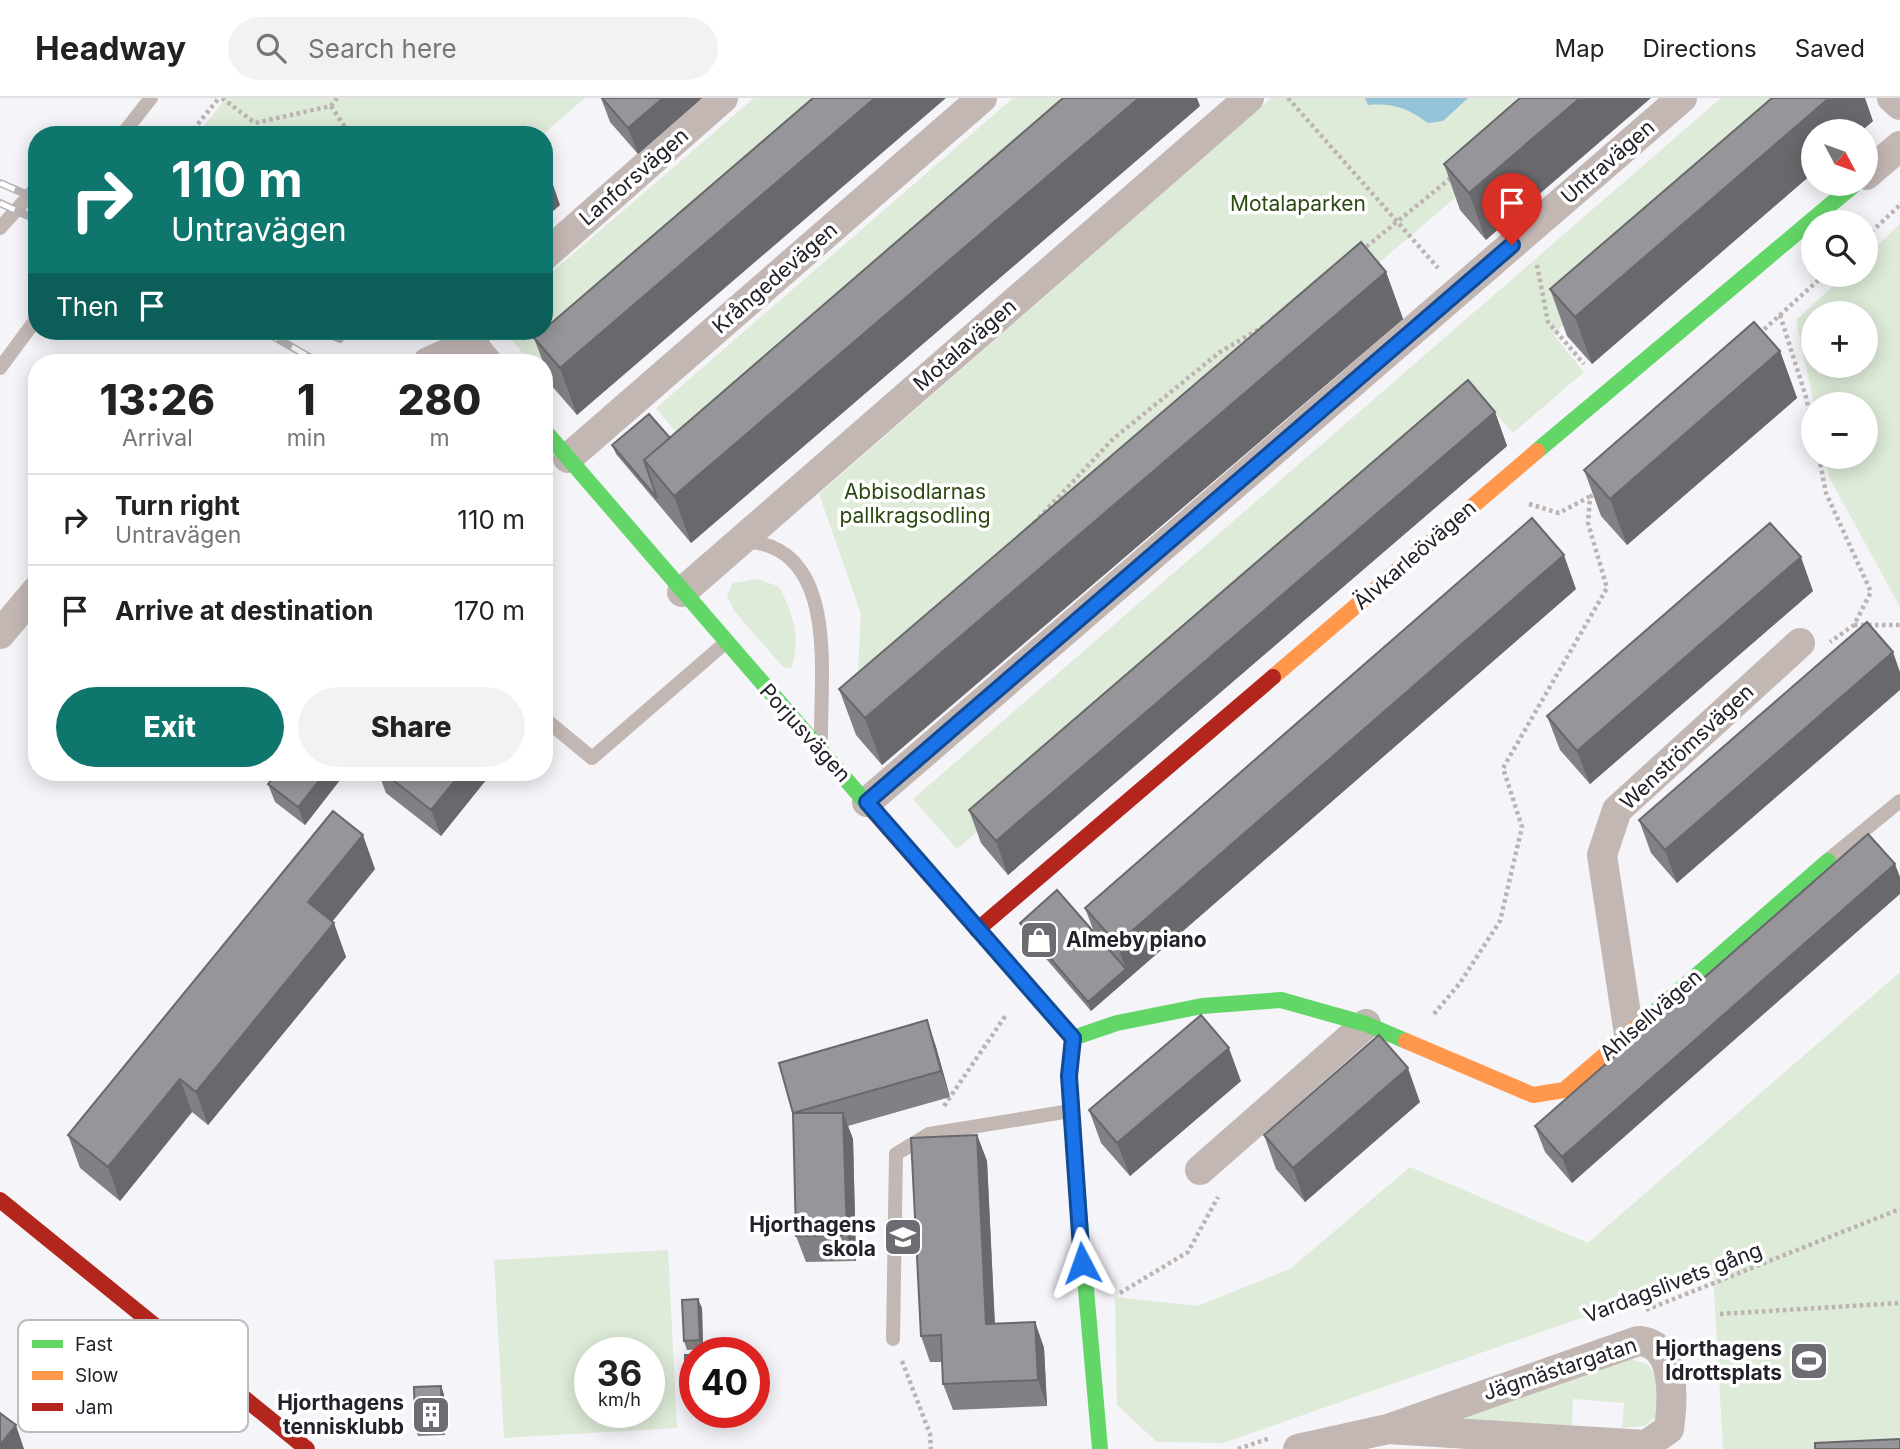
<!DOCTYPE html>
<html lang="en">
<head>
<meta charset="utf-8">
<style>
  body { margin:0; font-family:Inter,sans-serif; background:#f2f2f2; color:#222; height:100vh; display:flex; flex-direction:column; font-size:26px; white-space:nowrap }
  * { box-sizing:border-box; margin:0 }
  p { font-size:23px; color:#767676 }
  .icon { flex:none; width:38px; height:38px; fill:none; stroke:currentColor; stroke-width:2; stroke-linecap:round; stroke-linejoin:round }
  .map { position:relative; flex:1; overflow:hidden }
  .panel { position:absolute; left:28px; top:256px; width:525px; height:427px; display:flex; flex-direction:column; background:#fff; border-radius:28px; box-shadow:0 4px 18px #0003 }
  .panel>* { flex:none }
  .hud { position:absolute; left:28px; top:28px; width:525px; height:214px; border-radius:28px; box-shadow:0 4px 18px #0003; background:#0f766e; color:#fff; overflow:hidden }
  .needle { width:46px; rotate:131deg }
  .fabs { position:absolute; left:1801px; top:21px; display:grid; gap:14px }
  .fabs a { display:grid; place-items:center; width:77px; height:77px; border-radius:50%; background:#fff; box-shadow:0 4px 18px #0003; font-size:35px }
  .speed { position:absolute; left:574px; top:1239px; display:flex; gap:14px; font-size:35px; font-weight:700; text-align:center }
  .speed>* { display:grid; place-content:center; width:91px; height:91px; border-radius:50%; background:#fff; box-shadow:0 4px 18px #0003; line-height:1 }
  .speed small { font-size:18px; font-weight:400 }
  .speed .limit { border:10px solid #d22; background:#fff; color:#111 }
  .pin { position:absolute; display:grid; place-items:center; width:60px; height:60px; color:#fff; margin:-72px -30px; border-radius:50% 50% 50% 0; rotate:-45deg; box-shadow:0 0 7px #0007 }
  .pin .icon { rotate:45deg }
  .me { position:absolute; width:77px; margin:-38px; rotate:356deg; stroke-linejoin:round; filter:drop-shadow(0 0 5px #0008) }
  .turn { display:flex; align-items:center; gap:24px; height:147px; padding:0 28px; font-size:32px }
  .turn .icon { width:91px; height:91px; stroke-width:2.5 }
  .turn b { display:block; font-size:49px; line-height:60px }
  .then { display:flex; align-items:center; height:66px; padding:0 28px; background:#0003; gap:14px; font-size:26px }
  .eta { display:flex; justify-content:space-evenly; align-items:center; height:119px; text-align:center }
  .eta b { font-size:42px; font-weight:800; line-height:49px }
  .button { display:flex; gap:14px; margin-top:auto; padding:14px 28px }
  .button a { flex:1; height:80px; border-radius:42px; background:#0f766e; color:#fff; font-size:28px; font-weight:800; line-height:80px; text-align:center }
  .button a+a { background:#f2f2f2; color:#222 }
  ul { padding:0; list-style:none }
  li { display:flex; align-items:center; gap:21px; height:91px; padding:0 28px; border-top:2px solid #e0e0e0 }
  li div { flex:1 }
  li b { display:block; font-size:26px }
  li em { font-style:normal }
  header { display:flex; align-items:center; gap:42px; box-sizing:border-box; height:98px; padding:0 35px; background:#fff; border-bottom:2px solid #e0e0e0 }
  header strong { font-size:33px }
  nav { display:flex; gap:38px; margin-inline-start:auto; font-size:24px }
  .search { width:490px; height:63px; background:#f2f2f2; display:flex; align-items:center; gap:18px; box-sizing:border-box; padding:0 24px; border-radius:38px; color:#767676; font-size:26px }
  .map>svg:first-child { display:block }
  .green { fill:#deebd8; fill-rule:evenodd }
  .water { fill:#94c4d9 }
  .lines { fill:none; stroke-linecap:round; stroke-linejoin:round }
  .path { stroke:#bdb3b3; stroke-width:4.5; stroke-dasharray:3.5 3.5; stroke-linecap:butt }
  .lane { stroke:#c3b7b4; stroke-width:14 }
  .street { stroke:#c3b7b4; stroke-width:30 }
  .fast { stroke:#63d668; stroke-width:16 }
  .slow { stroke:#ff974d; stroke-width:16 }
  .jam { stroke:#b3261e; stroke-width:16 }
  .rail-casing { stroke:#bbb4b6; stroke-width:8 }
  .rail { stroke:#fff; stroke-width:5; stroke-dasharray:16; stroke-linecap:butt }
  .wall { fill:#818084 }
  .shaded-wall { fill:#69686c }
  .building { fill:#96959a; stroke:#69686c; stroke-width:2 }
  .route-casing { stroke:#114b97; stroke-width:18 }
  .route { stroke:#1a73e8; stroke-width:12 }
  .labels { text-anchor:middle; stroke-width:7; stroke-linejoin:round; paint-order:stroke }
  .street-label { font-size:21px; fill:#23222a; stroke:#fff }
  .park-label { font-size:21px; fill:#2d4a13; stroke:#fff }
  .poi-label { font-size:21px; font-weight:bold; fill:#23222a; stroke:#fff; text-anchor:end }
  .key { fill:#fff; stroke:#bdbdbf; stroke-width:2 }
  .key-label { font-size:19px; fill:#23222a }
</style>
</head>
<body>
<header>
<strong>Headway</strong>
<div class="search"><svg class="icon" aria-label="search" viewBox="0 0 24 24"><circle cx="10" cy="10" r="6"/><path d="M15 15l6 6"/></svg>Search here</div>
<nav><a>Map</a><a>Directions</a><a>Saved</a></nav>
</header>
<div class="map">
<svg width="1900" height="1351" viewBox="0 0 1900 1351">
  <rect width="100%" height="100%" fill="#f5f4f9"/>
  <!-- green -->
  <path class="green" d="M226,0H585L542,37H197Z
    M754,0H860L544,272V264H530L505,233H544V181Z
    M1013,0H1126L703,367L656,310Z
    M1271,0H1572L856,611L861,516L819,396Z
    M1721,0H1830L1553,236L1584,274L1513,335L1480,298L957,751L913,701Z
    M1900,126V509L1829,379L1825,359H1866V306H1814L1796,222L1845,177H1866V158ZM1813,215H1866V268H1813Z
    M757,481L778,488C792,510 802,544 791,570H784L734,513L727,497L733,485Z
    M1900,874V1351H1723L1713,1174L1223,1345L1157,1344L1117,1307L1115,1199L1198,1208L1290,1171L1410,1069L1588,1145Z
    M668,1152L677,1330L504,1340L494,1162ZM590,1255H649V1314H590Z
    M1621,1259L1648,1266L1658,1283V1316L1645,1328L1622,1330L1624,1305L1573,1301L1572,1328L1439,1322Z"/>
  <!-- water -->
  <path class="water" d="M1365,0H1468L1443,23L1428,25C1407,10 1394,5 1368,7Z"/>
  <g class="lines">
    <!-- path -->
    <path class="path" d="M222,0L255,25L331,8L337,0
      M1288,0L1438,170
      M331,8L350,37
      M189,37L219,0
      M1866,139L1900,107
      M1361,153L1452,79
      M1537,167L1548,224L1584,266
      M1780,217L1806,299L1813,332
      M1759,236L1824,177
      M1819,359L1826,395L1871,494L1854,527L1830,544
      M1529,406L1559,415L1589,399
      M1034,425L1113,341L1220,254L1266,227
      M1854,527H1900
      M1434,916L1460,885L1500,823L1522,729L1503,670L1607,490L1588,425L1590,399L1596,394
      M944,1008L1006,917
      M1120,1195L1188,1154L1218,1099
      M1646,1212L1900,1111
      M1720,1216L1900,1205
      M902,1263L930,1336L931,1351
      M1238,1351L1270,1340"/>
    <!-- lane -->
    <path class="lane" d="M122,37L151,0
      M0,130L37,89
      M0,270L37,220
      M743,443C840,447 820,575 821,642
      M545,621L592,660L724,546
      M1828,762L1900,703
      M893,1241L896,1056L929,1036L1070,1013"/>
    <!-- street -->
    <path class="street" d="M1892,0L1900,7
      M1866,77L1900,48
      M544,158L723,0
      M471,245L487,264
      M428,264L471,245L478,233
      M568,360L982,0
      M682,494L1249,0
      M0,536L37,492
      M867,704L1682,0
      M1629,936L1602,757L1617,712L1800,545
      M1200,1072L1366,926
      M1298,1351L1388,1331L1638,1243C1677,1244 1673,1302 1669,1331L1646,1347L1388,1331"/>
    <!-- fast -->
    <path class="fast" d="M544,332L874,714
      M1537,353L1855,86
      M1643,924L1828,763
      M1073,940L1117,925L1202,908L1281,902L1366,926L1406,943
      M1076,1077L1100,1351"/>
    <!-- slow -->
    <path class="slow" d="M1273,579L1537,353
      M1406,943L1533,997L1564,992L1643,924"/>
    <!-- jam -->
    <path class="jam" d="M874,714L1073,940L1069,978L1076,1077
      M977,832L1273,579
      M0,1102L307,1351"/>
    <defs>
      <path id="rail" d="M0,85L37,101
        M0,105L37,122
        M264,233L318,264
        M322,233L340,241"/>
    </defs>
    <!-- rail casing -->
    <use href="#rail" class="rail-casing"/>
    <!-- rail -->
    <use href="#rail" class="rail"/>
  </g>
  <!-- wall -->
  <path class="wall" d="M601,0H702L638,56L610,24Z
    M813,0L577,317L551,287L544,267V264H543L534,240Z
    M1520,0L1486,142L1460,112L1444,66Z
    M1200,8L691,445L616,356L612,347L670,340Z
    M1873,23L1592,266L1567,238L1550,191Z
    M1386,174L1403,221L882,667L856,637L839,591Z
    M1780,253L1797,300L1627,447L1601,418L1584,372Z
    M1495,314L1507,348L1008,777L981,745L969,712Z
    M1576,491L1091,913L1023,834L1020,825L1094,834L1085,810Z
    M1813,493L1590,686L1560,652L1547,618Z
    M1867,524L1677,785L1651,755L1639,722Z
    M278,674H337L340,682L305,727L275,704L268,686Z
    M378,674H483L486,682L441,738L386,695Z
    M375,771L332,824L346,859L208,1027L192,1014L120,1103L80,1070L68,1037Z
    M1900,779L1572,1085L1545,1054L1535,1028Z
    M927,922L936,949L950,999L848,1028L853,1041L856,1163L806,1164L796,1138L793,1015Z
    M1241,983L1130,1078L1101,1045L1089,1012Z
    M1420,1004L1305,1104L1276,1071L1264,1037Z
    M977,1037L987,1063L995,1226L1035,1224L1044,1250L1047,1308L953,1312L943,1286L942,1264H930L921,1238Z
    M702,1210L703,1251L687,1252L684,1243Z
    M695,1257V1308H689L686,1299Z
    M441,1288L444,1297L445,1337L418,1338L415,1329Z"/>
  <!-- shaded-wall -->
  <path class="shaded-wall" d="M663,0H702L638,56L628,30Z
    M875,0H946L577,317L560,270Z
    M1139,0H1197L1200,8L691,445L674,398Z
    M1580,0H1651L1486,142L1469,95Z
    M1829,0H1865L1873,23L1861,33H1813V75L1592,266L1575,219Z
    M551,81L560,107L544,121V87Z
    M1386,174L1403,221L882,667L865,620Z
    M1780,253L1797,300L1627,447L1610,401Z
    M1495,314L1507,348L1008,777L996,743Z
    M1564,457L1576,491L1091,913L1088,904L1126,871L1117,846Z
    M1801,459L1813,493L1590,686L1577,653Z
    M1893,554L1900,574V592L1677,785L1665,752Z
    M326,674H337L340,682L305,727L298,709Z
    M462,674H483L486,682L441,738L431,712Z
    M363,737L375,771L320,838L308,804Z
    M1895,766L1900,779V796L1572,1085L1562,1059Z
    M334,825L346,859L208,1027L196,994Z
    M927,922L936,949L950,999L941,973Z
    M1229,950L1241,983L1130,1078L1117,1045Z
    M1408,970L1420,1004L1305,1104L1293,1070Z
    M180,981L192,1014L120,1103L108,1069Z
    M843,1015L853,1041L856,1163L847,1137Z
    M977,1037L987,1063L996,1253L986,1226Z
    M698,1201L702,1210L703,1251L700,1242Z
    M1035,1224L1044,1250L1047,1308L1038,1282Z
    M441,1288L444,1297L445,1337L442,1328Z
    M16,1327L24,1351H0V1347Z"/>
  <!-- building -->
  <path class="building" d="M602,0H663L628,30Z
    M813,0H875L560,270L534,240Z
    M1063,0H1139L674,398L644,362Z
    M1520,0H1580L1469,95L1444,66Z
    M1772,0H1829L1575,219L1550,191Z
    M544,73L551,81L544,87Z
    M1361,144L1386,174L865,620L839,591Z
    M1754,224L1780,253L1610,401L1584,372Z
    M1468,282L1495,314L996,743L969,712Z
    M649,316L670,340L644,362L657,400L612,347Z
    M1532,420L1564,457L1117,846L1085,810Z
    M1770,425L1801,459L1577,653L1547,618Z
    M1867,524L1893,554L1665,752L1639,722Z
    M278,674H326L298,709L268,686Z
    M383,674H462L431,712Z
    M333,713L363,737L308,804L334,825L196,994L180,981L108,1069L68,1037Z
    M1868,736L1895,766L1562,1059L1535,1028Z
    M1057,792L1126,871L1088,904L1020,825Z
    M1201,917L1229,950L1117,1045L1089,1012Z
    M927,922L941,973L793,1015L779,965Z
    M1379,937L1408,970L1293,1070L1264,1037Z
    M793,1015H843L847,1137L796,1138Z
    M977,1037L986,1226L1035,1224L1038,1282L943,1286L941,1237L921,1238L911,1040Z
    M698,1201L700,1242L684,1243L682,1202Z
    M685,1257H695V1299H686Z
    M441,1288L442,1328L415,1329L414,1289Z
    M0,1315L16,1327L0,1347Z
    M1900,1341V1351H1815V1345Z"/>
  <g class="lines">
    <defs>
      <path id="route" d="M1082,1165L1069,978L1073,940L867,704L1512,147"/>
    </defs>
    <!-- route casing -->
    <use href="#route" class="route-casing"/>
    <!-- route -->
    <use href="#route" class="route"/>
  </g>
  <!-- icons -->
  <defs>
    <symbol id="shop-square" viewBox="-11 -11 22 22"><rect x="-9" y="-9" width="18" height="18" rx="4" fill="#6c6c72" stroke="#fff"/><path d="M-5-2.5h2.3a2.7 3.5 0 0 1 5.4 0H5L5.5 6h-11ZM-1.5-2.5h3a1.5 2.3 0 0 0-3 0Z" fill="#fff"/></symbol>
    <symbol id="school-square" viewBox="-11 -11 22 22"><rect x="-9" y="-9" width="18" height="18" rx="4" fill="#6c6c72" stroke="#fff"/><path d="M0-5L7-2L0 1L-7-2ZM-4 1L0 2.5L4 1V4Q0 6-4 4Z" fill="#fff"/></symbol>
    <symbol id="stadium-square" viewBox="-11 -11 22 22"><rect x="-9" y="-9" width="18" height="18" rx="4" fill="#6c6c72" stroke="#fff"/><path d="M0-5a6.5 5 0 1 0 0 10a6.5 5 0 1 0 0-10ZM-3.5-1.8h7v3.6h-7Z" fill="#fff"/></symbol>
    <symbol id="building-square" viewBox="-11 -11 22 22"><rect x="-9" y="-9" width="18" height="18" rx="4" fill="#6c6c72" stroke="#fff"/><path d="M-4-6H4V6H1V3H-1V6H-4ZM-2.5-4.3h1.7v1.8h-1.7ZM.8-4.3h1.7v1.8H.8ZM-2.5-1h1.7V.8h-1.7ZM.8-1h1.7V.8H.8Z" fill="#fff"/></symbol>
  </defs>
  <g fill-rule="evenodd">
    <use href="#shop-square" x="1017" y="820" width="44" height="44"/>
    <use href="#school-square" x="881" y="1117" width="44" height="44"/>
    <use href="#stadium-square" x="1787" y="1241" width="44" height="44"/>
    <use href="#building-square" x="409" y="1295" width="44" height="44"/>
  </g>
  <g class="labels">
    <!-- street labels -->
    <g class="street-label">
      <text transform="translate(1608 64) rotate(-41)" y="7">Untravägen</text>
      <text transform="translate(634 79) rotate(-41)" y="7">Lanforsvägen</text>
      <text transform="translate(775 180) rotate(-41)" y="7">Krångedevägen</text>
      <text transform="translate(965 247) rotate(-41)" y="7">Motalavägen</text>
      <text transform="translate(1415 457) rotate(-41)" y="7">Älvkarleövägen</text>
      <text transform="translate(805 635) rotate(48)" y="7">Porjusvägen</text>
      <text transform="translate(1687 649) rotate(-43)" y="7">Wenströmsvägen</text>
      <text transform="translate(1651 917) rotate(-41)" y="7">Ahlsellvägen</text>
      <text transform="translate(1673 1185) rotate(-21)" y="7">Vardagslivets gång</text>
      <text transform="translate(1560 1271) rotate(-18)" y="7">Jägmästargatan</text>
    </g>
    <!-- park labels -->
    <g class="park-label">
      <text x="1298" y="113">Motalaparken</text>
      <text x="915" y="401">Abbisodlarnas<tspan x="915" dy="24">pallkragsodling</tspan></text>
    </g>
    <!-- poi labels -->
    <g class="poi-label">
      <text x="1066" y="849" text-anchor="start">Almeby piano</text>
      <text x="876" y="1134">Hjorthagens<tspan x="876" dy="24">skola</tspan></text>
      <text x="1782" y="1258">Hjorthagens<tspan x="1782" dy="24">Idrottsplats</tspan></text>
      <text x="404" y="1312">Hjorthagens<tspan x="404" dy="24">tennisklubb</tspan></text>
    </g>
  </g>
  <!-- legend -->
  <rect x="18" y="1222" width="230" height="112" rx="10" class="key"/>
  <rect x="32" y="1242" width="31" height="8" fill="#63d668"/>
  <rect x="32" y="1273" width="31" height="9" fill="#ff974d"/>
  <rect x="32" y="1305" width="31" height="8" fill="#b3261e"/>
  <g class="key-label">
    <text x="75" y="1253">Fast</text>
    <text x="75" y="1284">Slow</text>
    <text x="75" y="1316">Jam</text>
  </g>
</svg>
<div class="fabs">
<a><svg class="needle" viewBox="-14 -14 28 28"><path d="M0-13l5 13h-10z" fill="#e53935"/><path d="M0 13l5-13h-10z" fill="#767676"/></svg></a>
<a><svg class="icon" aria-label="search" viewBox="0 0 24 24"><circle cx="10" cy="10" r="6"/><path d="M15 15l6 6"/></svg></a>
<a>+</a>
<a>−</a>
</div>
<div class="speed"><div>36<small>km/h</small></div><div class="limit">40</div></div>
<div class="pin" style="left:1512px;top:147px;background:#d93025"><svg class="icon" aria-label="arrive" viewBox="0 0 24 24"><path d="M6 21V4h12l-3 4 3 4H6"/></svg></div>
<svg class="me" style="left:1082px;top:1165px" viewBox="-20 -20 40 40"><path d="M0-17L14 15 0 8-14 15z" fill="#1a73e8" stroke="#fff" stroke-width="4"/></svg>
<div class="hud">
<div class="turn"><svg class="icon" aria-label="right" viewBox="0 0 24 24"><path d="M7 20v-9h11M14 6l5 5-5 5"/></svg><div><b>110 m</b>Untravägen</div></div>
<div class="then">Then<svg class="icon" aria-label="arrive" viewBox="0 0 24 24"><path d="M6 21V4h12l-3 4 3 4H6"/></svg></div>
</div>
<section class="panel">
<div class="eta">
<div><b>13:26</b><p>Arrival</p></div>
<div><b>1</b><p>min</p></div>
<div><b>280</b><p>m</p></div>
</div>
<ul>
<li><svg class="icon" aria-label="right" viewBox="0 0 24 24"><path d="M7 20v-9h11M14 6l5 5-5 5"/></svg><div><b>Turn right</b><p>Untravägen</p></div><em>110 m</em></li>
<li><svg class="icon" aria-label="arrive" viewBox="0 0 24 24"><path d="M6 21V4h12l-3 4 3 4H6"/></svg><div><b>Arrive at destination</b></div><em>170 m</em></li>
</ul>
<div class="button"><a>Exit</a><a>Share</a></div>
</section>
</div>
</body>
</html>
